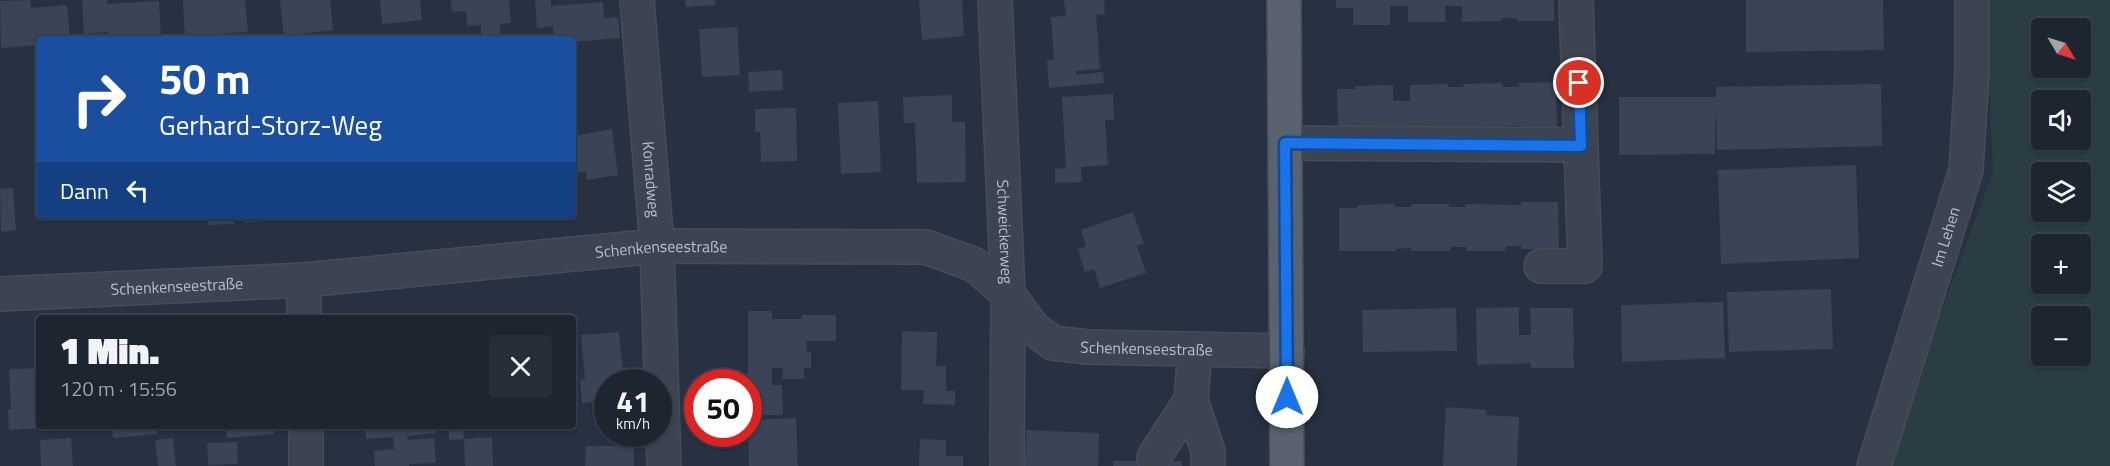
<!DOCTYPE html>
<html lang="de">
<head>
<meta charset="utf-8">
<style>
  body { margin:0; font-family:"Titillium Web",sans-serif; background:#252d39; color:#f1f3f6; height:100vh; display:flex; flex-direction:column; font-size:22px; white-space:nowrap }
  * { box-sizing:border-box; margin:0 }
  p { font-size:20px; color:#a0a5ab }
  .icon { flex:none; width:33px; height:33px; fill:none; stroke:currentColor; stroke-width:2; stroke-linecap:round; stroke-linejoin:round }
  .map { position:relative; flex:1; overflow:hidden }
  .drawer { position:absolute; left:36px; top:315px; width:540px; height:114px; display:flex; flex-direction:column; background:#1d2531; border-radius:6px; box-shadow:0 2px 4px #0004,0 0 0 2px #3b424d }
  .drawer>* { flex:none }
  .hud { position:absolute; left:36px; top:36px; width:540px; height:183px; border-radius:6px; box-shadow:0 2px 4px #0004,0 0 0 2px #3b424d; background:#1a4fa0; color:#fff; overflow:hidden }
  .needle { width:39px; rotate:128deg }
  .buttons { position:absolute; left:2031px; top:18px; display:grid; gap:12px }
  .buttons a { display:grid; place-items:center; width:60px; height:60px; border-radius:6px; background:#1d2531; box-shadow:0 2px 4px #0004,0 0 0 2px #3b424d; font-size:30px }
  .speed { position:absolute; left:594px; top:369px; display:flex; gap:12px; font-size:30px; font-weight:700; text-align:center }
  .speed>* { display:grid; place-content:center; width:78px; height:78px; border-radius:50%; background:#1d2531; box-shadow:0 2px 4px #0004,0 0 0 2px #3b424d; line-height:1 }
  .speed small { font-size:15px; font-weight:400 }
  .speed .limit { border:9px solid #d22; background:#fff; color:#111 }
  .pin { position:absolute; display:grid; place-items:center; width:51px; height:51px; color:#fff; margin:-26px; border:3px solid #fff; border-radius:50%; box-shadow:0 2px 6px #0007 }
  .me { position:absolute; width:66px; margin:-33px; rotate:0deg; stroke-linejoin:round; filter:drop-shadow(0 0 4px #0008) }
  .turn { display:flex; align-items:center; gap:21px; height:126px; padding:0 24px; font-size:27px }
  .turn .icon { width:78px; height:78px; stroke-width:2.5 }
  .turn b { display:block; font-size:42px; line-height:51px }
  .then { display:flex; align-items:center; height:57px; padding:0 24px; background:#0003; gap:12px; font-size:22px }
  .round { display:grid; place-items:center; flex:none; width:63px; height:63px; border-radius:6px; background:#252d39 }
  .summary { display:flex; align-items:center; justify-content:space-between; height:102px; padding:0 24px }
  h1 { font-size:36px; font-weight:800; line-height:45px }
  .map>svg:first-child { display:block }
  .green { fill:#293d42; fill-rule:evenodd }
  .building { fill:#3a4456 }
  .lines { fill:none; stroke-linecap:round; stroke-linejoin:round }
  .minor-casing { stroke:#454c5a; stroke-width:36 }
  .major-casing { stroke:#454c5a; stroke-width:36 }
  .minor { stroke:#3c4351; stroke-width:33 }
  .major { stroke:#5a6270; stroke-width:33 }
  .route-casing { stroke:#114b97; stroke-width:15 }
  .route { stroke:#1a73e8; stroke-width:10 }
  .labels { text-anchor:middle; stroke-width:6; stroke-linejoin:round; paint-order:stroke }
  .street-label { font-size:16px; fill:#b8becb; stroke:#202836 }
</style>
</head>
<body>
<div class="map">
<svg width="2110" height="466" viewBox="0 0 2110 466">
  <rect width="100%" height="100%" fill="#273141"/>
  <!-- green -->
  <path class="green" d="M1985,0H2110V466H1884L1993,172ZM2042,28H2080V68H2042ZM2042,100H2080V140H2042ZM2042,172H2080V212H2042ZM2042,244H2080V284H2042ZM2042,316H2080V356H2042Z"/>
  <!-- building -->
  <path class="building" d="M30,0L31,8L67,5L70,39H39V45L1,48L0,1Z
    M82,0H107V4L159,1L161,39H109L108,32L84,34Z
    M183,0H245L248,32L202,35V39H185Z
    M280,0H330L333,30L284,36Z
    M380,0H420L422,20L382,24Z
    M451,0H509L511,23L500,24L501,39H481V25L467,26L466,11L452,12Z
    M535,0H551V6L603,2L604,18L618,17L620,38L573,42V39H554L553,26L537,28Z
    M685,0H715L716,5L686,7Z
    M919,0H962L964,36L922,40Z
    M1064,0H1104L1105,14L1096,15L1100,69L1076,71V75L1103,72L1104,83L1049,88L1047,60L1054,59L1051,17L1066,16Z
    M1336,0H1554V21H1517V18H1501V21L1462,22V6H1445L1446,22H1408V6H1390V25H1353V8H1336Z
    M1746,0H1883L1884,50L1746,52Z
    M737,27L740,75L702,77L699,29Z
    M782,70L783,90L749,92L748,72Z
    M1556,82L1557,129H1519L1520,126H1503V130L1465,131V127H1448V131L1338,130L1337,89H1355V86L1393,85V101H1410V85L1448,84V87H1464L1463,84L1502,83V87H1519V83Z
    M1881,84L1882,146L1717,150L1715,105V154L1619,155V97H1716V87Z
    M1113,94L1114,120H1105L1108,165L1081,167L1082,182L1055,183V169L1066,168L1062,97Z
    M952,95V122H965L966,182L917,183L915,123H904L903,97Z
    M878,101L881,172L841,174L838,103Z
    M796,108L797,161L761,162L760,132H755V109Z
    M612,129L618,175L587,180L586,172L573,173V136Z
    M1856,165L1859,258L1721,264L1718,170Z
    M13,188L16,230L1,232L0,189Z
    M1521,202H1558L1559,249H1521V246H1506L1505,251H1466V247H1450V251H1411V248L1395,249V251H1339V208H1357V205L1394,204L1395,207H1411V204H1449V207H1466V204L1521,205Z
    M1133,212L1144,244L1137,246L1146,273L1100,288L1094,269L1085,272L1078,249L1086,246L1081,230Z
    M52,216H79V218L52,219Z
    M208,216H234V224L208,225Z
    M243,216H265V221L244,223Z
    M1831,289L1833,349L1729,352L1727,292Z
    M1723,302L1725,358L1622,362L1621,305Z
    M1519,307V335H1531L1530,308H1573L1574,368H1531V363L1477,365L1476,308Z
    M1456,308L1457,351L1363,352L1362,310Z
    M748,311H772V319H802V315H836V341H806L807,352L811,351V368H804V379H782L783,368H772V385H782L783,415H748V382H739L738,373H748Z
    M902,331L937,332L936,366H946V391H955V405L923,404L924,390H901Z
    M619,332L624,382H608V400L582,403L580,380L585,379L581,335Z
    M39,368V426H48V428L9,430L8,409H11L9,369Z
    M1446,407L1487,410L1486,415L1519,417L1517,466H1443Z
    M602,411H608V430H603Z
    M796,418L798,466H749L748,420Z
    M112,426H157V434L113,438Z
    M226,426H274V434L227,438Z
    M365,426H436V433L407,436L408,440L434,438L436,463L409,464V466H375L374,451L394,449L393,437L366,439Z
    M449,426H463L464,439L449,440Z
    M1026,430L1099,433L1098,466H1025Z
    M492,437L493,466H465L464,439Z
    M71,438L73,466H41L40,440Z
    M173,438L176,466H158L155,440Z
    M920,439L946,440V456H963V466H919Z
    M237,442L238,464L208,465L207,443Z
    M586,446H634V466H585Z
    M1113,461H1182V466H1113Z"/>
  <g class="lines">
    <defs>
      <g id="minor">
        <path id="s1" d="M637,0L657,246L664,466"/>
        <path id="s2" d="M995,0L1008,294L1007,466"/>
        <path d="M1285,143L1581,145"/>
        <path d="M1541,266H1585L1576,0"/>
        <path d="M304,280V318"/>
        <path id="s3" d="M0,294L304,280L657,246L926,247L975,265L1008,294L1033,328L1053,343L1087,347L1287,351"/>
        <path d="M1195,349L1191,400L1208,451V466"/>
        <path d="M306,426V466"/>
        <path d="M1154,457L1191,400"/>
        <path id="s4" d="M1874,466L1966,170L1972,72V0"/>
      </g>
      <path id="major" d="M1284,0L1287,466"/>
    </defs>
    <!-- minor casing -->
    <use href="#minor" class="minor-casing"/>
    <!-- major casing -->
    <use href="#major" class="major-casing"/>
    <!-- minor -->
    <use href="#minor" class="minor"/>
    <!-- major -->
    <use href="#major" class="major"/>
  </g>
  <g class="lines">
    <defs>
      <path id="route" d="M1287,397L1285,143L1581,146L1579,83"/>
    </defs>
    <!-- route casing -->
    <use href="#route" class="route-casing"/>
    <!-- route -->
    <use href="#route" class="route"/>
  </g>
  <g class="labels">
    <!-- street labels -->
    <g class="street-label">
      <text dy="6" stroke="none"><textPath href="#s1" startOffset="180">Konradweg</textPath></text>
      <text dy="6" stroke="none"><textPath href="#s2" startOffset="232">Schweickerweg</textPath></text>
      <text dy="6" stroke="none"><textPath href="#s4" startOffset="240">Im Lehen</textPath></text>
      <text dy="6" stroke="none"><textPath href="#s3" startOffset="663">Schenkenseestraße</textPath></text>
      <text dy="6" stroke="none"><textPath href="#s3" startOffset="177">Schenkenseestraße</textPath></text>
      <text dy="6" stroke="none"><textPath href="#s3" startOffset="1185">Schenkenseestraße</textPath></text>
    </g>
  </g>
</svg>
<div class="buttons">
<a><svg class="needle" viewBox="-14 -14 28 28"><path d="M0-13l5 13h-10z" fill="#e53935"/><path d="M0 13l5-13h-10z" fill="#a0a5ab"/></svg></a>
<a><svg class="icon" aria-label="sound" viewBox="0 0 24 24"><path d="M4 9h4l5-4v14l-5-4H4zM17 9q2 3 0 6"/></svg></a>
<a><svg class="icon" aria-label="layers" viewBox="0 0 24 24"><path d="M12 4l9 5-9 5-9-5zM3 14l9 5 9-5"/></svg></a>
<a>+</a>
<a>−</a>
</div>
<div class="speed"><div>41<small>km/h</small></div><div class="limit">50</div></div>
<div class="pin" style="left:1579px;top:83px;background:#d93025"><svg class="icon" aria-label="arrive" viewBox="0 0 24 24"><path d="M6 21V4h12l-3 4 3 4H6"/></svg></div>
<svg class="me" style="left:1287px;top:397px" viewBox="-20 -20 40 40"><circle r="19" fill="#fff"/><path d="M0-13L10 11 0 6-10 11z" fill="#1a73e8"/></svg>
<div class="hud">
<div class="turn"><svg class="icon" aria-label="right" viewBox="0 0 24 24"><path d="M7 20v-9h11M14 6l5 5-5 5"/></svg><div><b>50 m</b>Gerhard-Storz-Weg</div></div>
<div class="then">Dann<svg class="icon" aria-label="left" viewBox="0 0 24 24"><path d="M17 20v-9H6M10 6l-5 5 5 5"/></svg></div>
</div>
<section class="drawer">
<div class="summary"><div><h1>1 Min.</h1><p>120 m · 15:56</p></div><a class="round"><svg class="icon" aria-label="close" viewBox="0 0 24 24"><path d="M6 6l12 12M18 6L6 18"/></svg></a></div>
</section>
</div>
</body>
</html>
